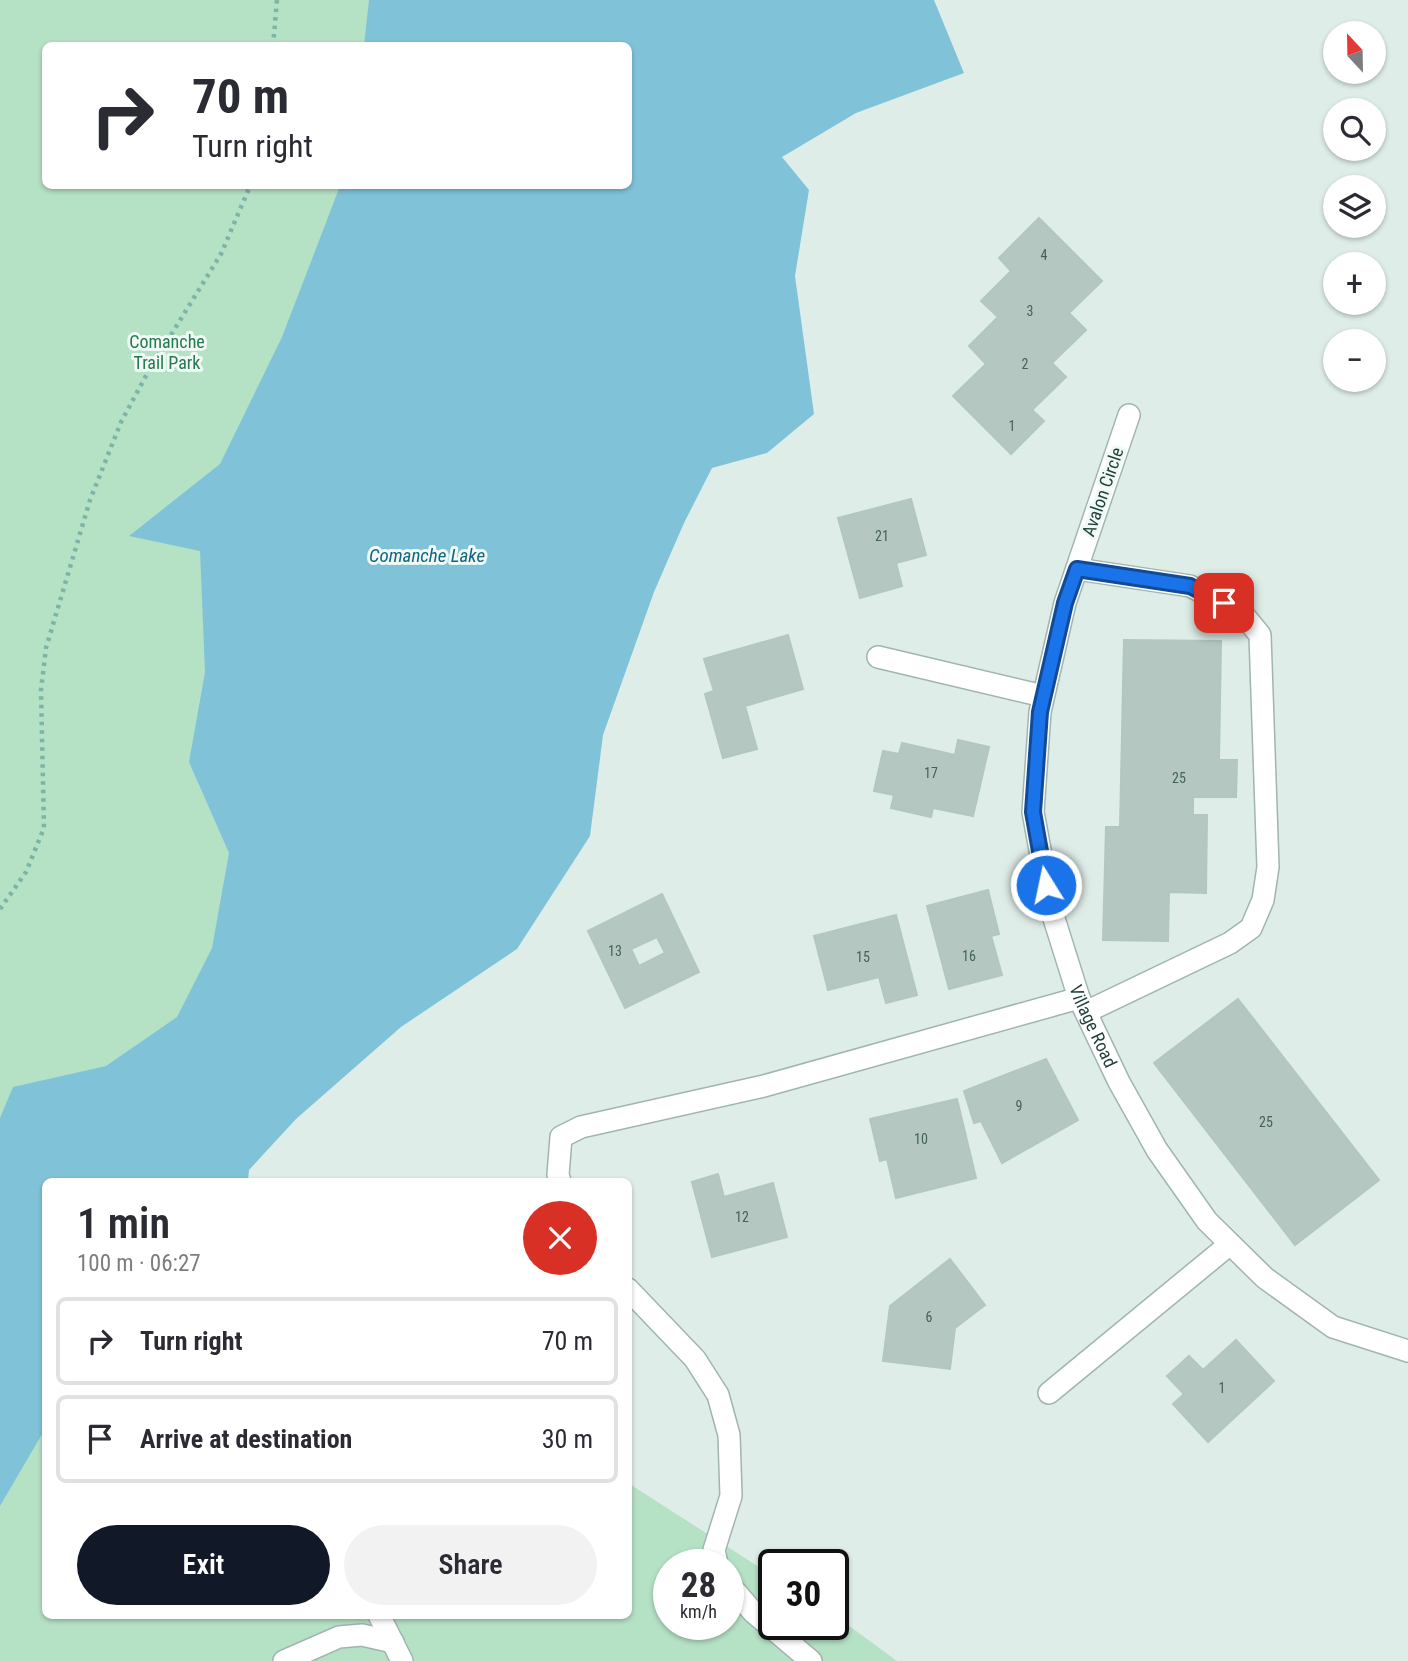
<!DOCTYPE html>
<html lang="en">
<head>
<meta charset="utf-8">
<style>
  body { margin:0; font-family:"Roboto Condensed",sans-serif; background:#f2f2f3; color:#2b2b33; height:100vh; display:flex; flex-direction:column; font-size:26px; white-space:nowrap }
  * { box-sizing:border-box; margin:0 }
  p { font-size:23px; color:#7c7c81 }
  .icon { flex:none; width:38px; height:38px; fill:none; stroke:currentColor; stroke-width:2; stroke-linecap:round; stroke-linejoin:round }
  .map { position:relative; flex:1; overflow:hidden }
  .panel { position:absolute; left:42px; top:1178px; width:590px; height:441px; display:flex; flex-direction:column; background:#fff; border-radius:10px; box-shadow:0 2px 5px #0004 }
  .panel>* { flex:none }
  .top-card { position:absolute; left:42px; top:42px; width:590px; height:147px; border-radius:10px; box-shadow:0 2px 5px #0004; background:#fff; color:#2b2b33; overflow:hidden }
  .needle { width:46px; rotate:338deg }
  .tools { position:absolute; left:1323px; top:21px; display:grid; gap:14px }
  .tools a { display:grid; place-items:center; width:63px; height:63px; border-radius:50%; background:#fff; box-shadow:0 2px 5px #0004; font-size:35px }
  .speed { position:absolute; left:653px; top:1549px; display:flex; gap:14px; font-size:35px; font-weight:700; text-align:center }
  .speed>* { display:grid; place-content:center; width:91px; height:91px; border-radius:50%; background:#fff; box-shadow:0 2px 5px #0004; line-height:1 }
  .speed small { font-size:18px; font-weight:400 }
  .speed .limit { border:4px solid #111; border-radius:10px; background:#fff; color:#111 }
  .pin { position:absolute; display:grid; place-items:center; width:60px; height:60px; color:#fff; margin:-30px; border-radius:14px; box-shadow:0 4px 10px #0006 }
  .me { position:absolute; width:77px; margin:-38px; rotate:350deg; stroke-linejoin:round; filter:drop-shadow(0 0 5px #0008) }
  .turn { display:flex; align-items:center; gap:24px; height:147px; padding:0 35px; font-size:32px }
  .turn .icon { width:91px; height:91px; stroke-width:2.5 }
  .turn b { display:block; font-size:49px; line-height:60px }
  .round { display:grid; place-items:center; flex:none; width:74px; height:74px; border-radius:37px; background:#f2f2f3 }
  .headline { display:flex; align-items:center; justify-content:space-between; height:119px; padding:0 35px }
  h1 { font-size:42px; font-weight:600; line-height:52px }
  .action { display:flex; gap:14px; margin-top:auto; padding:14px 35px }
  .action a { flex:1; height:80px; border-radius:42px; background:#111827; color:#fff; font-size:28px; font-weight:600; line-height:80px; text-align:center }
  .action a+a { background:#f2f2f3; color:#2b2b33 }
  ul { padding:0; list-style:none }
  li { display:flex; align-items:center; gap:21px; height:88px; margin:0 14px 10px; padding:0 21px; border:4px solid #e1e1e2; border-radius:10px }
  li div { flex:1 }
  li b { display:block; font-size:26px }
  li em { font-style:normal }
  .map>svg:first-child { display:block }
  .green { fill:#b5e1c5; fill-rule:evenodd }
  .water { fill:#80c3d9 }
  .building { fill:#b4c8c1; stroke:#b1c7c0; stroke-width:2; fill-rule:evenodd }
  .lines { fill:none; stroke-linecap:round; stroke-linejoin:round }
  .minor-casing { stroke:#a1b5b0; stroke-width:24 }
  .path { stroke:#7cb4a8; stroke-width:4.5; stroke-dasharray:3.5 5; stroke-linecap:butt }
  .minor { stroke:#fff; stroke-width:21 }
  .route-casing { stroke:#114b97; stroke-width:18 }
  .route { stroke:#1a73e8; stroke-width:12 }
  .labels { text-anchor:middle; stroke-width:6; stroke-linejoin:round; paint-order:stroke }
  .number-label { font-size:14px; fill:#44615b }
  .park-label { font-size:18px; fill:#237b4d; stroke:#f0f9f5 }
  .street-label { font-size:18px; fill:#1e3f39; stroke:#f0f9f5 }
  .water-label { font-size:19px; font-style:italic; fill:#116482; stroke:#f0f9f5 }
</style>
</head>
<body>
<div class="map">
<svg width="1408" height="1661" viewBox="0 0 1408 1661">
  <rect width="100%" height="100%" fill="#dfede8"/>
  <!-- green -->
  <path class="green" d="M0,0H414L405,45L46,46V186H379L219,1021L0,1168Z
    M45,1358L46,1615H628V1483L773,1576L774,1624H833V1614L897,1661H0V1433ZM668,1564H728V1624H668Z"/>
  <!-- water -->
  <path class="water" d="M369,0H934L964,73L856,113L782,157L809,190L795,276L814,414L767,453L712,468L684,523L654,592L603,735L590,836L517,949L401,1027L296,1119L249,1170L248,1181H46L45,1429L0,1506V1118L13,1087L106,1066L177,1017L212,948L229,853L189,762L205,672L200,551L129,536L220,464L282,337L340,186H628V46L364,45Z"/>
  <!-- building -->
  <path class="building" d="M1039,218L1102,281L1069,313L1086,330L1052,363L1066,377L1032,410L1044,421L1011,454L953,396L986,364L969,346L998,317L981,301L1011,271L999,258Z
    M911,499L926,555L896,563L902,586L860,598L838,518Z
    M788,635L803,689L745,706L757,749L723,758L705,694L714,691L704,659Z
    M1124,640L1221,641L1219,760H1237L1236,797H1193V815H1207L1206,893L1169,892L1168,941L1103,940L1106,827H1120Z
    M958,740L989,747L973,816L933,808L931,817L891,808L894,795L874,791L883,751L899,754L902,743L955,755Z
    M988,890L999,934L991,936L1002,975L949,989L927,906Z
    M662,894L699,972L625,1008L588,931ZM657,937L665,953L639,966L631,949Z
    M896,915L917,995L886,1003L879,977L828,990L814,936Z
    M1238,999L1379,1180L1295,1245L1154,1063Z
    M1046,1059L1078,1120L1002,1163L981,1121L974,1123L964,1091Z
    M957,1099L976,1178L896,1198L887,1159L880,1161L870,1119Z
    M718,1174L724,1197L773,1183L787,1237L712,1257L692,1182Z
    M950,1259L985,1305L955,1328L950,1369L883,1361L890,1306Z
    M1236,1340L1274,1381L1208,1442L1173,1404L1184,1394L1167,1376L1189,1356L1203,1370Z"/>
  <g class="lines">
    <defs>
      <g id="minor">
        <path id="s1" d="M1129,415L1065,603L1040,712L1033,812L1051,909L1079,998L1119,1082L1157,1150L1207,1221L1265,1278L1333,1327L1408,1351"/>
        <path d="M1077,569L1190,586L1241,612L1260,635L1268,867L1263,900L1251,928L1230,943L1086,1012"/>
        <path d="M878,657L1043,696"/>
        <path d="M560,1181L558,1175L561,1137L581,1127L764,1086L1079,998"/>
        <path d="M628,1289L695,1359L718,1395L729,1435L731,1496L714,1550L717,1564"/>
        <path d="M1049,1393L1230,1244"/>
        <path d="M728,1583L753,1612L811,1661"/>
        <path d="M379,1615L402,1661"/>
        <path d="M284,1661L339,1637L362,1635L393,1642"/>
      </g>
    </defs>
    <!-- minor casing -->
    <use href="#minor" class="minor-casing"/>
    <!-- path -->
    <path class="path" d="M273,46L277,0
      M0,909L26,872L44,828L41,690L46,648L90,500L121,422L148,372L221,254L250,186"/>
    <!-- minor -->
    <use href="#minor" class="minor"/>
  </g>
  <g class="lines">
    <defs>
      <path id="route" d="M1046,885L1033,812L1040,712L1065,603L1077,569L1190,586L1224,603"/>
    </defs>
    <!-- route casing -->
    <use href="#route" class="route-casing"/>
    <!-- route -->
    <use href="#route" class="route"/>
  </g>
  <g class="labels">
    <!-- number labels -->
    <g class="number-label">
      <text x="1044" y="260">4</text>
      <text x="1030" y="316">3</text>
      <text x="1025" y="369">2</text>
      <text x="1012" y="431">1</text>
      <text x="882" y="541">21</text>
      <text x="931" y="778">17</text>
      <text x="1179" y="783">25</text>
      <text x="615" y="956">13</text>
      <text x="969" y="961">16</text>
      <text x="863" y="962">15</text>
      <text x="1019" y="1111">9</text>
      <text x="1266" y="1127">25</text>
      <text x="921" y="1144">10</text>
      <text x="742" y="1222">12</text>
      <text x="929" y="1322">6</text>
      <text x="1222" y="1393">1</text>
    </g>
    <!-- park labels -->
    <g class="park-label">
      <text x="167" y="348">Comanche<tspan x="167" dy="21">Trail Park</tspan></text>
    </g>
    <!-- street labels -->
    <g class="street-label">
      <text transform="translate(1103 492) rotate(-71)" y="6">Avalon Circle</text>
      <text dy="6" stroke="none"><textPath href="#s1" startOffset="634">Village Road</textPath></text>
    </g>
    <!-- water labels -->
    <g class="water-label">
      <text x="427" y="562">Comanche Lake</text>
    </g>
  </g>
</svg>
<div class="tools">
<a><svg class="needle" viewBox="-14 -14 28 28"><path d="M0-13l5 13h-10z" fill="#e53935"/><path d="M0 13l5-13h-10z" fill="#7c7c81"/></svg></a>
<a><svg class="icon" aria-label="search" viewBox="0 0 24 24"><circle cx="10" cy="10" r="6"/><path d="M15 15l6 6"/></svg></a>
<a><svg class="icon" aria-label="layers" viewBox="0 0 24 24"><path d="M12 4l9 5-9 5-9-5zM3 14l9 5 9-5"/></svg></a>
<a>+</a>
<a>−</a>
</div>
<div class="speed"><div>28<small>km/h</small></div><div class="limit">30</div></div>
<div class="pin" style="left:1224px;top:603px;background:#d93025"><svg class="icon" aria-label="arrive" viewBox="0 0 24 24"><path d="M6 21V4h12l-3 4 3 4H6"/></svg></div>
<svg class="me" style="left:1046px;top:885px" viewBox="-20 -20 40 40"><circle r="17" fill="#1a73e8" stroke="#fff" stroke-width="3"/><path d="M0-11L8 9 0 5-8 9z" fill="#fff"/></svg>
<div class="top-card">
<div class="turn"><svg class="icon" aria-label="right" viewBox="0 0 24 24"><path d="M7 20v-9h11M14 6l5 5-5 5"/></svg><div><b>70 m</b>Turn right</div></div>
</div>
<section class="panel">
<div class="headline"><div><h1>1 min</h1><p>100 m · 06:27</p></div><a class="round" style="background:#d93025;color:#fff"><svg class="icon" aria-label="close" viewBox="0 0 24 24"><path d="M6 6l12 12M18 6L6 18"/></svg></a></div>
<ul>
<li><svg class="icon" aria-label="right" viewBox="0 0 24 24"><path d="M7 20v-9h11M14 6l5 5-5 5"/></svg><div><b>Turn right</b></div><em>70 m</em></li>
<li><svg class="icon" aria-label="arrive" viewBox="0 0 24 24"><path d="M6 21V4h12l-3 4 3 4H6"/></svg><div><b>Arrive at destination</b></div><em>30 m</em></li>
</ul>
<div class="action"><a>Exit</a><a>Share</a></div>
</section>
</div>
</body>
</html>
